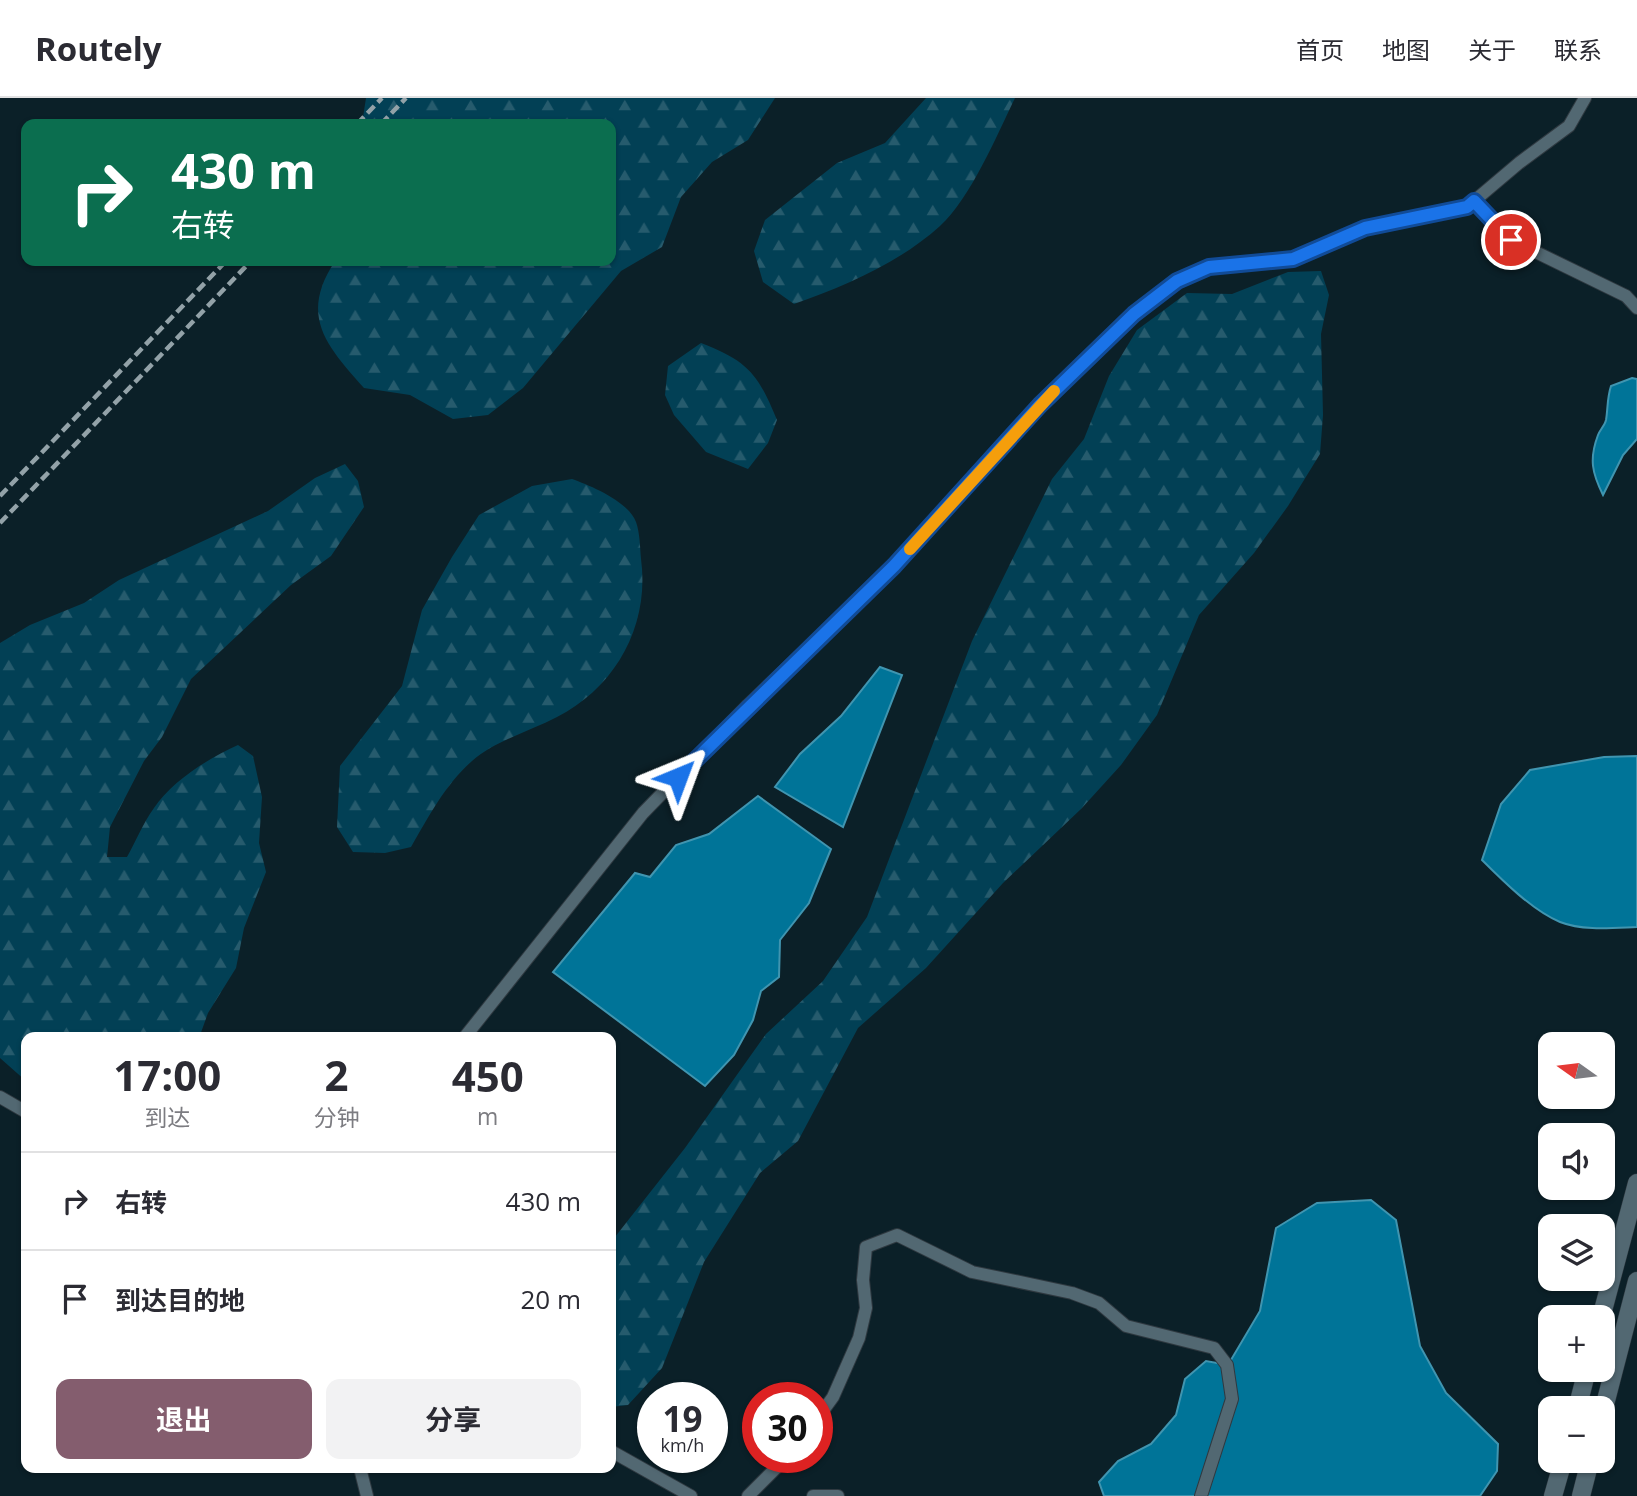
<!DOCTYPE html>
<html lang="zh">
<head>
<meta charset="utf-8">
<style>
  body { margin:0; font-family:"Open Sans","Noto Sans SC",sans-serif; background:#f2f2f3; color:#2b2b33; height:100vh; display:flex; flex-direction:column; font-size:26px; white-space:nowrap }
  * { box-sizing:border-box; margin:0 }
  p { font-size:23px; color:#7c7c81 }
  .icon { flex:none; width:38px; height:38px; fill:none; stroke:currentColor; stroke-width:2; stroke-linecap:round; stroke-linejoin:round }
  .map { position:relative; flex:1; overflow:hidden }
  .sheet { position:absolute; left:21px; top:934px; width:595px; height:441px; display:flex; flex-direction:column; background:#fff; border-radius:14px; box-shadow:0 2px 5px #0004 }
  .sheet>* { flex:none }
  .hud { position:absolute; left:21px; top:21px; width:595px; height:147px; border-radius:14px; box-shadow:0 2px 5px #0004; background:#0b6e4f; color:#fff; overflow:hidden }
  .needle { width:46px; rotate:284deg }
  .controls { position:absolute; left:1538px; top:934px; display:grid; gap:14px }
  .controls a { display:grid; place-items:center; width:77px; height:77px; border-radius:14px; background:#fff; box-shadow:0 2px 5px #0004; font-size:35px }
  .speed { position:absolute; left:637px; top:1284px; display:flex; gap:14px; font-size:35px; font-weight:700; text-align:center }
  .speed>* { display:grid; place-content:center; width:91px; height:91px; border-radius:50%; background:#fff; box-shadow:0 2px 5px #0004; line-height:1 }
  .speed small { font-size:18px; font-weight:400 }
  .speed .limit { border:10px solid #d22; background:#fff; color:#111 }
  .pin { position:absolute; display:grid; place-items:center; width:60px; height:60px; color:#fff; margin:-30px; border:4px solid #fff; border-radius:50%; box-shadow:0 2px 7px #0007 }
  .me { position:absolute; width:77px; margin:-38px; rotate:44deg; stroke-linejoin:round; filter:drop-shadow(0 0 5px #0008) }
  .turn { display:flex; align-items:center; gap:24px; height:147px; padding:0 35px; font-size:32px }
  .turn .icon { width:91px; height:91px; stroke-width:2.5 }
  .turn b { display:block; font-size:49px; line-height:60px }
  .eta { display:flex; justify-content:space-evenly; align-items:center; height:119px; text-align:center }
  .eta b { font-size:42px; font-weight:700; line-height:49px }
  .primary-button { display:flex; gap:14px; margin-top:auto; padding:14px 35px }
  .primary-button a { flex:1; height:80px; border-radius:14px; background:#845d6e; color:#fff; font-size:28px; font-weight:700; line-height:80px; text-align:center }
  .primary-button a+a { background:#f2f2f3; color:#2b2b33 }
  ul { padding:0; list-style:none }
  li { display:flex; align-items:center; gap:21px; height:98px; padding:0 35px; border-top:2px solid #e1e1e2 }
  li div { flex:1 }
  li b { display:block; font-size:26px }
  li em { font-style:normal }
  header { display:flex; align-items:center; gap:42px; box-sizing:border-box; height:98px; padding:0 35px; background:#fff; border-bottom:2px solid #e1e1e2 }
  header strong { font-size:33px }
  nav { display:flex; gap:38px; margin-inline-start:auto; font-size:24px }
  .map>svg:first-child { display:block }
  .forest { fill:url(#forest-firs) }
  .water { fill:#007498; stroke:#4095b0; stroke-width:2 }
  .lines { fill:none; stroke-linecap:round; stroke-linejoin:round }
  .minor-casing { stroke:#2f3940; stroke-width:14 }
  .secondary-casing { stroke:#2f3940; stroke-width:19 }
  .minor { stroke:#526872; stroke-width:12 }
  .secondary { stroke:#526872; stroke-width:18 }
  .rail { stroke:#93a2a8; stroke-width:4.5; stroke-dasharray:10 5; stroke-linecap:butt }
  .route-casing { stroke:#114b97; stroke-width:18 }
  .route { stroke:#1a73e8; stroke-width:12 }
  .slow { stroke:#f59e0b; stroke-width:12 }
</style>
</head>
<body>
<header>
<strong>Routely</strong>
<nav><a>首页</a><a>地图</a><a>关于</a><a>联系</a></nav>
</header>
<div class="map">
<svg width="1637" height="1398" viewBox="0 0 1637 1398">
  <defs>
    <pattern id="forest-firs" width="22" height="20" patternUnits="userSpaceOnUse" patternTransform="scale(1.75)"><rect width="22" height="20" fill="#024055"/><path d="M5 1l3.5 6h-7zM16 11l3.5 6h-7z" fill="#265b6d"/></pattern>
  </defs>
  <rect width="100%" height="100%" fill="#0b2028"/>
  <!-- forest -->
  <path class="forest" d="M366,0H775L748,42L712,64L681,99L662,149L621,173L523,290L488,317L453,321L410,297L364,290C326,247 299,218 335,163H611V26H362Z
    M926,0H1015C997,37 970,101 940,128C899,165 845,188 794,206L763,184L754,153L765,122L837,65L885,45Z
    M1321,173L1329,197L1321,236L1323,317L1320,356L1288,408L1254,455L1199,517L1157,617L1121,667L1081,711L1003,785L926,870L858,930L798,1043L760,1075L704,1164L662,1270L628,1307L611,1309V1144L685,1050L766,936L823,883L867,819L972,543L1052,381L1084,341L1109,278L1137,232L1187,195L1232,196L1288,174Z
    M701,245C748,263 758,276 777,322L768,345L748,371L706,354L674,317L665,297L668,268Z
    M345,366L358,383L364,409L331,458L291,487L191,581L162,639L144,663L110,729L107,759H127C136,743 143,725 154,710C172,683 209,660 238,647L253,658L262,699L259,745L266,774L244,830L236,870L208,915L199,940H26V983L0,960V545L30,527L84,505L119,482L268,413L315,380Z
    M572,381C591,388 628,403 636,424C640,435 640,450 641,461C650,527 616,589 557,619C530,633 495,643 472,663C445,687 429,718 411,749L385,755L353,754L337,729L340,668L402,588L422,512L452,459L479,417L532,388Z"/>
  <!-- water -->
  <path class="water" d="M1632,280L1637,281V341L1623,357L1603,397C1592,375 1589,361 1598,337C1600,332 1605,327 1606,322C1608,310 1607,300 1611,288Z
    M880,569L902,577L843,729L775,689L800,656L841,618Z
    M1637,658V829C1612,830 1583,833 1560,824C1533,813 1502,782 1482,762L1501,706L1530,672L1604,659Z
    M758,698L831,751L809,805L780,842L779,879L761,893L753,922L734,957L705,988L553,874L635,775L650,779L676,747L709,736Z
    M1371,1102L1396,1122L1420,1248L1446,1295L1498,1346L1497,1373L1480,1398H1104L1099,1384L1118,1363L1151,1346L1176,1317L1185,1281L1206,1263L1228,1267L1260,1213L1276,1130L1317,1105Z"/>
  <g class="lines">
    <defs>
      <path id="minor" d="M1474,103L1511,142L1626,198L1637,210
        M464,940L643,715L748,607L894,468L1040,307L1134,216L1177,183L1209,169L1293,161L1365,130L1467,109L1519,65L1569,28L1585,0
        M0,999L26,1014
        M817,1321L833,1299L859,1240L866,1210L863,1182L866,1149L897,1137L972,1174L1072,1195L1099,1205L1126,1228L1214,1250L1227,1267L1232,1301L1201,1398
        M611,1353L691,1398
        M360,1370L367,1398
        M748,1398L786,1360
        M813,1398H838"/>
      <path id="secondary" d="M1601,1220L1637,1085
        M1577,1311L1587,1272
        M1603,1314L1637,1183
        M1553,1398L1563,1363
        M1581,1398L1590,1363"/>
    </defs>
    <!-- minor casing -->
    <use href="#minor" class="minor-casing"/>
    <!-- secondary casing -->
    <use href="#secondary" class="secondary-casing"/>
    <!-- minor -->
    <use href="#minor" class="minor"/>
    <!-- secondary -->
    <use href="#secondary" class="secondary"/>
    <!-- rail -->
    <path class="rail" d="M357,26L382,0
      M381,26L406,0
      M0,398L226,163
      M0,425L251,163"/>
  </g>
  <g class="lines">
    <defs>
      <path id="route" d="M678,679L894,468L1040,307L1134,216L1177,183L1209,169L1293,161L1365,130L1467,109L1474,103L1511,142"/>
    </defs>
    <!-- route casing -->
    <use href="#route" class="route-casing"/>
    <!-- route -->
    <use href="#route" class="route"/>
    <!-- slow -->
    <path class="slow" d="M910,451L1054,293"/>
  </g>
</svg>
<div class="controls">
<a><svg class="needle" viewBox="-14 -14 28 28"><path d="M0-13l5 13h-10z" fill="#e53935"/><path d="M0 13l5-13h-10z" fill="#7c7c81"/></svg></a>
<a><svg class="icon" aria-label="sound" viewBox="0 0 24 24"><path d="M4 9h4l5-4v14l-5-4H4zM17 9q2 3 0 6"/></svg></a>
<a><svg class="icon" aria-label="layers" viewBox="0 0 24 24"><path d="M12 4l9 5-9 5-9-5zM3 14l9 5 9-5"/></svg></a>
<a>+</a>
<a>−</a>
</div>
<div class="speed"><div>19<small>km/h</small></div><div class="limit">30</div></div>
<div class="pin" style="left:1511px;top:142px;background:#d93025"><svg class="icon" aria-label="arrive" viewBox="0 0 24 24"><path d="M6 21V4h12l-3 4 3 4H6"/></svg></div>
<svg class="me" style="left:678px;top:679px" viewBox="-20 -20 40 40"><path d="M0-17L14 15 0 8-14 15z" fill="#1a73e8" stroke="#fff" stroke-width="4"/></svg>
<div class="hud">
<div class="turn"><svg class="icon" aria-label="right" viewBox="0 0 24 24"><path d="M7 20v-9h11M14 6l5 5-5 5"/></svg><div><b>430 m</b>右转</div></div>
</div>
<section class="sheet">
<div class="eta">
<div><b>17:00</b><p>到达</p></div>
<div><b>2</b><p>分钟</p></div>
<div><b>450</b><p>m</p></div>
</div>
<ul>
<li><svg class="icon" aria-label="right" viewBox="0 0 24 24"><path d="M7 20v-9h11M14 6l5 5-5 5"/></svg><div><b>右转</b></div><em>430 m</em></li>
<li><svg class="icon" aria-label="arrive" viewBox="0 0 24 24"><path d="M6 21V4h12l-3 4 3 4H6"/></svg><div><b>到达目的地</b></div><em>20 m</em></li>
</ul>
<div class="primary-button"><a>退出</a><a>分享</a></div>
</section>
</div>
</body>
</html>
